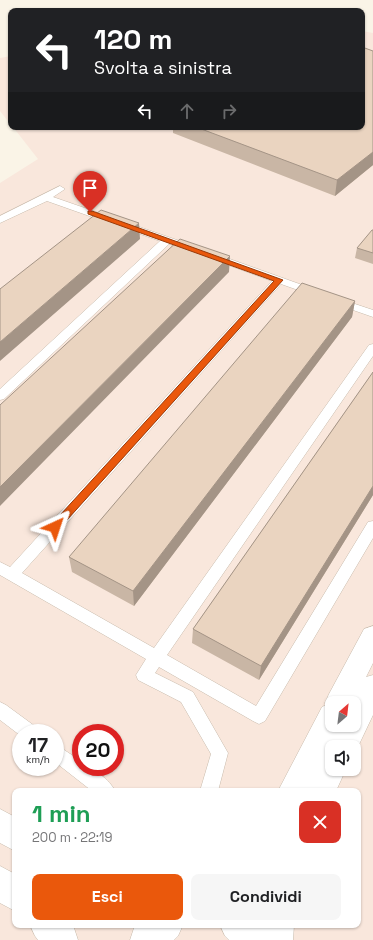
<!DOCTYPE html>
<html lang="it">
<head>
<meta charset="utf-8">
<style>
  body { margin:0; font-family:"Space Grotesk",sans-serif; background:#f6f6f6; color:#202124; height:100vh; display:flex; flex-direction:column; font-size:15px; white-space:nowrap }
  * { box-sizing:border-box; margin:0 }
  p { font-size:13px; color:#757577 }
  .icon { flex:none; width:22px; height:22px; fill:none; stroke:currentColor; stroke-width:2; stroke-linecap:round; stroke-linejoin:round }
  .map { position:relative; flex:1; overflow:hidden }
  .sheet { position:absolute; left:12px; top:788px; width:349px; height:140px; display:flex; flex-direction:column; background:#fff; border-radius:8px; box-shadow:0 1px 3px #0004 }
  .sheet>* { flex:none }
  .banner { position:absolute; left:8px; top:8px; width:357px; height:122px; border-radius:8px; box-shadow:0 1px 3px #0004; background:#202124; color:#fff; overflow:hidden }
  .needle { width:26px; rotate:28deg }
  .buttons { position:absolute; left:325px; top:696px; display:grid; gap:8px }
  .buttons a { display:grid; place-items:center; width:36px; height:36px; border-radius:8px; background:#fff; box-shadow:0 1px 3px #0004; font-size:20px }
  .speed { position:absolute; left:12px; top:724px; display:flex; gap:8px; font-size:20px; font-weight:700; text-align:center }
  .speed>* { display:grid; place-content:center; width:52px; height:52px; border-radius:50%; background:#fff; box-shadow:0 1px 3px #0004; line-height:1 }
  .speed small { font-size:10px; font-weight:400 }
  .speed .limit { border:6px solid #d22; background:#fff; color:#111 }
  .pin { position:absolute; display:grid; place-items:center; width:34px; height:34px; color:#fff; margin:-41px -17px; border-radius:50% 50% 50% 0; rotate:-45deg; box-shadow:0 0 4px #0007 }
  .pin .icon { rotate:45deg }
  .me { position:absolute; width:44px; margin:-22px; rotate:42deg; stroke-linejoin:round; filter:drop-shadow(0 0 3px #0008) }
  .turn { display:flex; align-items:center; gap:14px; height:84px; padding:0 20px; font-size:18px }
  .turn .icon { width:52px; height:52px; stroke-width:2.5 }
  .turn b { display:block; font-size:28px; line-height:34px }
  .lanes { display:flex; align-items:center; height:38px; padding:0 20px; background:#0003; justify-content:center; gap:20px; direction:ltr }
  .lanes .off { opacity:.35 }
  .round { display:grid; place-items:center; flex:none; width:42px; height:42px; border-radius:8px; background:#f6f6f6 }
  .summary { display:flex; align-items:center; justify-content:space-between; height:68px; padding:0 20px }
  h1 { font-size:24px; font-weight:800; line-height:30px; color:#1e9e55 }
  .cta { display:flex; gap:8px; margin-top:auto; padding:8px 20px }
  .cta a { flex:1; height:46px; border-radius:8px; background:#ea580c; color:#fff; font-size:16px; font-weight:800; line-height:46px; text-align:center }
  .cta a+a { background:#f6f6f6; color:#202124 }
  .map>svg:first-child { display:block }
  .commercial { fill:#f9e7dc; fill-rule:evenodd }
  .lines { fill:none; stroke-linecap:round; stroke-linejoin:round }
  .service-casing { stroke:#c8bbac; stroke-width:1 }
  .tertiary-casing { stroke:#c8bbac; stroke-width:1 }
  .service { fill:#fff; fill-rule:evenodd }
  .tertiary { fill:#fff; fill-rule:evenodd }
  .wall { fill:#c9b6a5 }
  .shaded-wall { fill:#a49486 }
  .building { fill:#ead4c0; stroke:#a49486 }
  .route { fill:#ea580c; stroke:#983908 }
</style>
</head>
<body>
<div class="map">
<svg width="373" height="940" viewBox="0 0 373 940">
  <rect width="100%" height="100%" fill="#faf4e7"/>
  <!-- commercial -->
  <path class="commercial" d="M362,31L373,33V940H0V183L38,159L13,127H362ZM332,703H354V725H332ZM21,733H55V767H21ZM81,733H115V767H81ZM332,747H354V769H332ZM15,791H358V925H15Z
    M11,56V125L0,111V58Z"/>
  <g class="lines">
    <defs>
      <path id="service" d="M60,186L65,189L53,197L197,247L198,249L193,252L169,244L4,399L0,400V389L160,241L47,201L0,223V216Z
        M213,253L319,291L320,293L315,296L281,284L22,573L154,648L369,345L373,344V356L167,655L256,706L368,522L373,521V538L265,721L259,724L253,721L159,667L155,673L193,692L228,753L218,791H200L211,754L181,702L138,680L136,675L146,659L0,575V562L10,567L272,281L209,258L208,256Z
        M337,298L373,310V317L333,303L332,301Z
        M0,702L6,705L36,727L38,733H21V736L0,720Z
        M55,744L81,761V767C93,767 110,780 115,791H92L55,762Z"/>
      <path id="tertiary" d="M373,626V663L366,677L373,675V715L354,755V747H332V754L330,749L326,757L332,755V769H346L336,791H278L322,707L326,705L325,703L329,694L364,629ZM332,703H354V725H332Z
        M0,809L15,817V851L0,843Z
        M0,866L15,874V911L0,903Z
        M30,925H70L74,928L78,940H38L35,936Z
        M139,925H183L178,936L174,940H130L134,928Z
        M220,925H294L293,940H229L225,936Z"/>
    </defs>
    <!-- service casing -->
    <use href="#service" class="service-casing"/>
    <!-- tertiary casing -->
    <use href="#tertiary" class="tertiary-casing"/>
    <!-- service -->
    <use href="#service" class="service"/>
    <!-- tertiary -->
    <use href="#tertiary" class="tertiary"/>
  </g>
  <!-- wall -->
  <path class="wall" d="M373,51V165L335,196L173,133V127H362Z
    M11,57V72L10,70L8,58Z
    M373,230V264L355,258L357,248Z
    M355,301L352,317L134,606L72,572L69,557Z
    M373,372V495L259,680L192,643L193,629Z"/>
  <!-- shaded-wall -->
  <path class="shaded-wall" d="M373,152V165L335,196L337,180Z
    M139,223L140,239L0,361V342Z
    M230,256L229,272L0,506V487Z
    M355,301L352,317L134,606L133,591Z
    M373,486V495L259,680L261,666Z"/>
  <!-- building -->
  <path class="building" d="M362,47L373,51V152L337,180L196,127H362Z
    M11,57V61L8,58Z
    M101,210L139,223L0,342V289Z
    M372,230H373V253L357,248Z
    M180,239L230,256L0,487V405Z
    M302,283L355,301L133,591L69,557Z
    M373,372V486L261,666L193,629Z"/>
  <!-- route -->
  <path class="route" d="M88,211H92L283,280L58,530H51L50,527L51,525L274,281L88,214Z"/>
</svg>
<div class="buttons">
<a><svg class="needle" viewBox="-14 -14 28 28"><path d="M0-13l5 13h-10z" fill="#e53935"/><path d="M0 13l5-13h-10z" fill="#757577"/></svg></a>
<a><svg class="icon" aria-label="sound" viewBox="0 0 24 24"><path d="M4 9h4l5-4v14l-5-4H4zM17 9q2 3 0 6"/></svg></a>
</div>
<div class="speed"><div>17<small>km/h</small></div><div class="limit">20</div></div>
<div class="pin" style="left:90px;top:212px;background:#d93025"><svg class="icon" aria-label="arrive" viewBox="0 0 24 24"><path d="M6 21V4h12l-3 4 3 4H6"/></svg></div>
<svg class="me" style="left:55px;top:527px" viewBox="-20 -20 40 40"><path d="M0-17L14 15 0 8-14 15z" fill="#ea580c" stroke="#fff" stroke-width="4"/></svg>
<div class="banner">
<div class="turn"><svg class="icon" aria-label="left" viewBox="0 0 24 24"><path d="M17 20v-9H6M10 6l-5 5 5 5"/></svg><div><b>120 m</b>Svolta a sinistra</div></div>
<div class="lanes"><svg class="icon" aria-label="left" viewBox="0 0 24 24"><path d="M17 20v-9H6M10 6l-5 5 5 5"/></svg><svg class="icon off" aria-label="ahead" viewBox="0 0 24 24"><path d="M12 20V5M6 11l6-6 6 6"/></svg><svg class="icon off" aria-label="right" viewBox="0 0 24 24"><path d="M7 20v-9h11M14 6l5 5-5 5"/></svg></div>
</div>
<section class="sheet">
<div class="summary"><div><h1>1 min</h1><p>200 m · 22:19</p></div><a class="round" style="background:#d93025;color:#fff"><svg class="icon" aria-label="close" viewBox="0 0 24 24"><path d="M6 6l12 12M18 6L6 18"/></svg></a></div>
<div class="cta"><a>Esci</a><a>Condividi</a></div>
</section>
</div>
</body>
</html>
